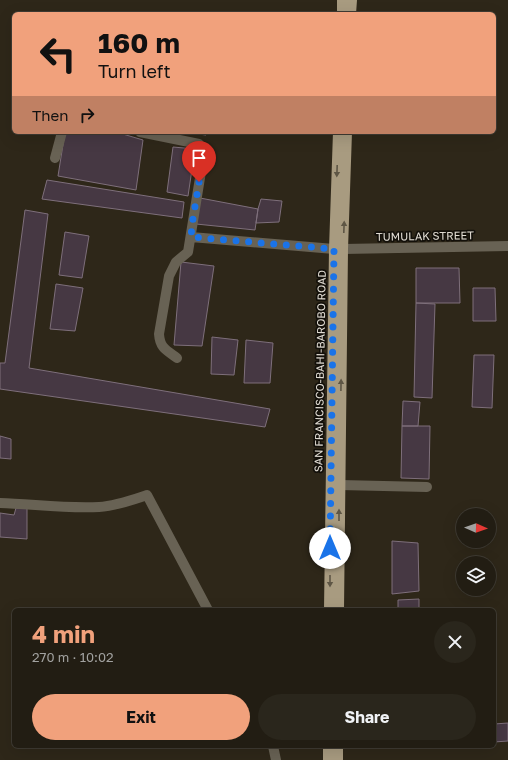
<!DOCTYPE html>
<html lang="en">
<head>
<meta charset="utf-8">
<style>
  body { margin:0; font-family:"Golos Text",sans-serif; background:#2a261c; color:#f1f3f6; height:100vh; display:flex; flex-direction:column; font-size:15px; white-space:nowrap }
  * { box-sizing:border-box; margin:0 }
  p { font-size:13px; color:#a2a2a0 }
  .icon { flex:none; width:22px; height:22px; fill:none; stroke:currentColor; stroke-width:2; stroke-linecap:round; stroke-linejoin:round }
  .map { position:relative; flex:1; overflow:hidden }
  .side { position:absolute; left:12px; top:608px; width:484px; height:140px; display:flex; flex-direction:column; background:#221d13; border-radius:6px; box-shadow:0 4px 16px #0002,0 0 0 1px #3f3b33 }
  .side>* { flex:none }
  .banner { position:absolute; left:12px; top:12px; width:484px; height:122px; border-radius:6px; box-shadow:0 4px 16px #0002,0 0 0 1px #3f3b33; background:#f1a17c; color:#111; overflow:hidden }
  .needle { width:26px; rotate:92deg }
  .tools { position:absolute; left:456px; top:508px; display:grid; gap:8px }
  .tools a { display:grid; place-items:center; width:40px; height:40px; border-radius:50%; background:#221d13; box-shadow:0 4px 16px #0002,0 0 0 1px #3f3b33; font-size:20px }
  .pin { position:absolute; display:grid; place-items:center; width:34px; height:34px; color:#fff; margin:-41px -17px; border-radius:50% 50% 50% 0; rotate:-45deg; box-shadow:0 0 4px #0007 }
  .pin .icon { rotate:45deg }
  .me { position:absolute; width:44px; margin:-22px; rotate:0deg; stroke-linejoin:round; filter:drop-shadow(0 0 3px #0008) }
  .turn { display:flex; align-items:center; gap:14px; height:84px; padding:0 20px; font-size:18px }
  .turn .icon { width:52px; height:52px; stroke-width:2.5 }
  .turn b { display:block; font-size:28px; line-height:34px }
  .then { display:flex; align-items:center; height:38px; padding:0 20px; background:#0003; gap:8px; font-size:15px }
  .round { display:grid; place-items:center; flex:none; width:42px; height:42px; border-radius:21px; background:#2a261c }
  .overview { display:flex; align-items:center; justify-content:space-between; height:68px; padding:0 20px }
  h1 { font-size:24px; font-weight:700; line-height:30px; color:#f1a17c }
  .action { display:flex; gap:8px; margin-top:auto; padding:8px 20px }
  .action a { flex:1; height:46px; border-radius:24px; background:#f1a17c; color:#111; font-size:16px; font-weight:700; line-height:46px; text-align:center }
  .action a+a { background:#2a261c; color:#f1f3f6 }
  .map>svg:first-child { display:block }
  .building { fill:#463843; stroke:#7e6f7b }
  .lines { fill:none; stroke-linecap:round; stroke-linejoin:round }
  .minor { stroke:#686254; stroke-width:10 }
  .major { stroke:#a89b80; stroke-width:10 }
  .oneway { fill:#5e5645 }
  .route { stroke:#1a73e8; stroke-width:7; stroke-dasharray:0 12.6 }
  .labels { text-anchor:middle; stroke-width:3.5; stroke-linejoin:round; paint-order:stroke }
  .street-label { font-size:11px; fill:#e2ddd4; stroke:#13100a }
</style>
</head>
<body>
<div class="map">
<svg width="508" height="760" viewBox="0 0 508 760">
  <rect width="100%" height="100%" fill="#2e2719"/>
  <!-- building -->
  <path class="building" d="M65,132H116L143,140L136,190L58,176Z
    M183,132H207L206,135Z
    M173,147L195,149L188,196L167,192Z
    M47,180L184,202L182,218L42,199Z
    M200,198L258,209L255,230L196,224Z
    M261,199L282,201L279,222L256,223L258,209Z
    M25,210L48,214L29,368L270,409L265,427L0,389V363H5Z
    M65,232L89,236L82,278L59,275Z
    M181,262L214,266L202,346L174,345Z
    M416,268H459L460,303H416Z
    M56,284L83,288L75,331L50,329Z
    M473,288H495L496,321H473Z
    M416,303L435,304L432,398L414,397Z
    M212,337L238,340L234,375L211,374Z
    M246,340L273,343L270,383H244Z
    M474,355H494L492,408L472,407Z
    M403,401L420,402L418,426H402Z
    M402,426H430L429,479L401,478Z
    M0,436L11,439V459L0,458Z
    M16,508H27V539L0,537V513L14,515Z
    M392,541L418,543L419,591L392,594Z
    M419,599V610H398V600Z
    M508,723V741L494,742V724Z"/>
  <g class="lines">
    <!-- minor -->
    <path class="minor" d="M140,132L199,144L202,148L204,153L188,252L176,262L169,276L159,334C160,348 166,350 177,358
      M55,158L62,132
      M191,237L334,249
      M343,249L508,246
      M340,485L427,487
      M0,503C32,504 68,509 99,507C116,506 132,500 147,495L208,610
      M273,746L276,760"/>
    <!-- major -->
    <path class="major" d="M342,14V0
      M351,14L352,0
      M329,610L334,249L338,132
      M339,610L343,249L347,132
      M328,760V746
      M338,760V746"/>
  </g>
  <!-- one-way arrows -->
  <defs><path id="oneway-solid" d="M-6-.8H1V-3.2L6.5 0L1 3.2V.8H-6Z"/></defs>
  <g class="oneway">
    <use href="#oneway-solid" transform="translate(337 171) rotate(92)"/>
    <use href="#oneway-solid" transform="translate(344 227) rotate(-88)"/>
    <use href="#oneway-solid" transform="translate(341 385) rotate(-89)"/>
    <use href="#oneway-solid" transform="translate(339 515) rotate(-90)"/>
    <use href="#oneway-solid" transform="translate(330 581) rotate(90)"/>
  </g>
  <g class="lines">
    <!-- route -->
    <path class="route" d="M199,182L192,225L191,237L334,249L330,548"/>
  </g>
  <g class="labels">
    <!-- street labels -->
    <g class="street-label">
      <text transform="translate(425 236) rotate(-1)" y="4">TUMULAK STREET</text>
      <text transform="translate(320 371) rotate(-89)" y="4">SAN FRANCISCO-BAHI-BAROBO ROAD</text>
    </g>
  </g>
</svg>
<div class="tools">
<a><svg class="needle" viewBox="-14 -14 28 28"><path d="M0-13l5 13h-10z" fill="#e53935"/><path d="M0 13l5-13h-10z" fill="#a2a2a0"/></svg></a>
<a><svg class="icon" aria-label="layers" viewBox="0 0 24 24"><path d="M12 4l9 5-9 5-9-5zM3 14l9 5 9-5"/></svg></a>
</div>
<div class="pin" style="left:199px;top:182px;background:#d93025"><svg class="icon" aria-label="arrive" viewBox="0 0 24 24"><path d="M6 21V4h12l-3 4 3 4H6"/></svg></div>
<svg class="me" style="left:330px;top:548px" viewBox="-20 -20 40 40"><circle r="19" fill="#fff"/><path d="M0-13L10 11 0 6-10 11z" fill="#1a73e8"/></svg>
<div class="banner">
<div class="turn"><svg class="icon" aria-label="left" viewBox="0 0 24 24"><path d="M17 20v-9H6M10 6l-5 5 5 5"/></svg><div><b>160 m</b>Turn left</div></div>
<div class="then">Then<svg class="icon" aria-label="right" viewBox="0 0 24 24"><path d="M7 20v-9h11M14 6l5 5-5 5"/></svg></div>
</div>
<section class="side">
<div class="overview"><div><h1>4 min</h1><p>270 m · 10:02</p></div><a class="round"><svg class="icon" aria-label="close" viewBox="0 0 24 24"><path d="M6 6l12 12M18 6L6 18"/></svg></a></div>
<div class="action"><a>Exit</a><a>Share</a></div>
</section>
</div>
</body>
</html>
